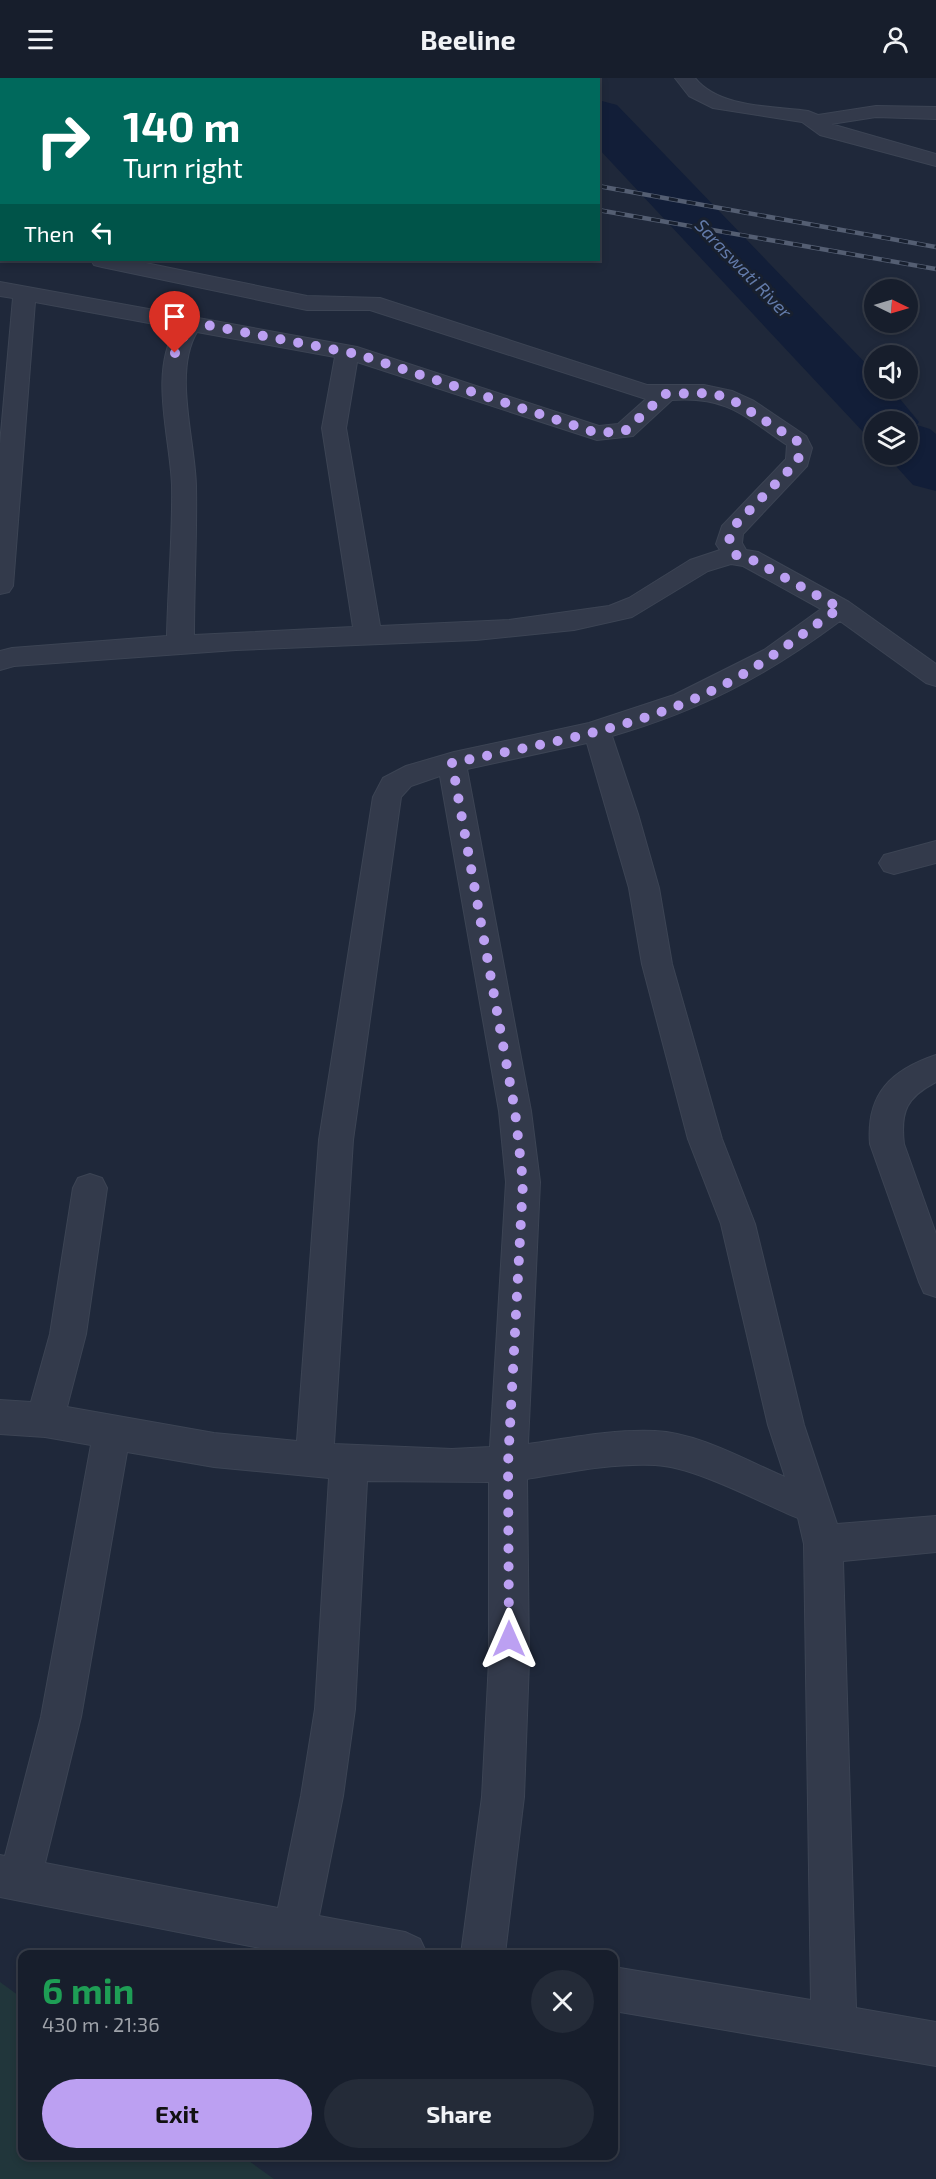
<!DOCTYPE html>
<html lang="en">
<head>
<meta charset="utf-8">
<style>
  body { margin:0; font-family:"Exo 2",sans-serif; background:#242b38; color:#f1f3f6; height:100vh; display:flex; flex-direction:column; font-size:22px; white-space:nowrap }
  * { box-sizing:border-box; margin:0 }
  p { font-size:20px; color:#9ea2a9 }
  .icon { flex:none; width:33px; height:33px; fill:none; stroke:currentColor; stroke-width:2; stroke-linecap:round; stroke-linejoin:round }
  .map { position:relative; flex:1; overflow:hidden }
  .side { position:absolute; left:18px; top:1872px; width:600px; height:210px; display:flex; flex-direction:column; background:#171e2c; border-radius:12px; box-shadow:0 3px 9px #0003,0 0 0 2px #363c48 }
  .side>* { flex:none }
  .banner { position:absolute; left:0px; top:0px; width:600px; height:183px; box-shadow:0 3px 9px #0003,0 0 0 2px #363c48; background:#00695c; color:#fff; overflow:hidden }
  .needle { width:39px; rotate:95deg }
  .fabs { position:absolute; left:864px; top:201px; display:grid; gap:12px }
  .fabs a { display:grid; place-items:center; width:54px; height:54px; border-radius:50%; background:#171e2c; box-shadow:0 3px 9px #0003,0 0 0 2px #363c48; font-size:30px }
  .pin { position:absolute; display:grid; place-items:center; width:51px; height:51px; color:#fff; margin:-62px -26px; border-radius:50% 50% 50% 0; rotate:-45deg; box-shadow:0 0 6px #0007 }
  .pin .icon { rotate:45deg }
  .me { position:absolute; width:66px; margin:-33px; rotate:0deg; stroke-linejoin:round; filter:drop-shadow(0 0 4px #0008) }
  .turn { display:flex; align-items:center; gap:21px; height:126px; padding:0 24px; font-size:27px }
  .turn .icon { width:78px; height:78px; stroke-width:2.5 }
  .turn b { display:block; font-size:42px; line-height:51px }
  .then { display:flex; align-items:center; height:57px; padding:0 24px; background:#0003; gap:12px; font-size:22px }
  .round { display:grid; place-items:center; flex:none; width:63px; height:63px; border-radius:32px; background:#242b38 }
  .summary { display:flex; align-items:center; justify-content:space-between; height:102px; padding:0 24px }
  h1 { font-size:36px; font-weight:700; line-height:45px; color:#1e9e55 }
  .primary-button { display:flex; gap:12px; margin-top:auto; padding:12px 24px }
  .primary-button a { flex:1; height:69px; border-radius:36px; background:#bca0f2; color:#111; font-size:24px; font-weight:700; line-height:69px; text-align:center }
  .primary-button a+a { background:#242b38; color:#f1f3f6 }
  header { display:flex; justify-content:space-between; align-items:center; height:78px; padding:0 24px; background:#171e2c; font-size:27px; font-weight:700 }
  .map>svg:first-child { display:block }
  .green { fill:#21363b }
  .lines { fill:none; stroke-linecap:round; stroke-linejoin:round }
  .river { fill:#121e38; fill-rule:evenodd }
  .street-casing { stroke:#3c4454; stroke-width:2 }
  .street { fill:#333a4b; fill-rule:evenodd }
  .rail-casing { stroke:#545e72; stroke-width:4.5 }
  .rail { stroke:#18202f; stroke-width:3; stroke-dasharray:9; stroke-linecap:butt }
  .route { stroke:#bca0f2; stroke-width:10; stroke-dasharray:0 18 }
  .labels { text-anchor:middle; stroke-width:6; stroke-linejoin:round; paint-order:stroke }
  .far-water-label { font-size:18px; font-style:italic; fill:#637baa; stroke:#18202f }
</style>
</head>
<body>
<header><svg class="icon" aria-label="menu" viewBox="0 0 24 24"><path d="M4 6h16M4 12h16M4 18h16"/></svg>Beeline<svg class="icon" aria-label="person" viewBox="0 0 24 24"><circle cx="12" cy="8" r="4"/><path d="M4 21q1-7 8-7t8 7"/></svg></header>
<div class="map">
<svg width="936" height="2101" viewBox="0 0 936 2101">
  <rect width="100%" height="100%" fill="#1f283a"/>
  <!-- green -->
  <path class="green" d="M0,1904L22,1920V2078H242L274,2101H0Z"/>
  <g class="lines">
    <!-- river -->
    <path class="river" d="M598,22L617,27L874,294V310H891L919,344L917,347L930,351L936,356V413L913,407L885,376H908V344H874V360L866,357L598,70Z"/>
    <defs>
      <path id="street" d="M215,0H239L240,2H216Z
        M675,0H695C719,30 772,28 808,33L818,37L876,28L936,29V41L876,39L831,46L936,76V88L820,57L802,44L713,30L689,18Z
        M0,156H2V168H0Z
        M91,182H131L307,218L380,220L647,307H704L732,313L754,323L806,358L812,370L807,388L743,456L742,465L746,472L758,474L849,524L936,586V608L926,605L840,543C766,598 701,632 612,658L638,736L659,810L672,886L722,1061L755,1146L804,1347L837,1446L936,1438V1474L843,1483L856,1930L936,1944V1988L614,1933V1889L811,1922L804,1466L798,1440C759,1424 696,1389 655,1387C613,1385 569,1394 527,1401L529,1583L524,1719L505,1876H461L482,1719L489,1583V1404L367,1403L355,1631L343,1718L319,1838L405,1854L420,1861L427,1876H291L0,1819V1777L5,1778L41,1639L91,1367L45,1359L0,1356V1322L31,1324L50,1256L73,1110L78,1100L90,1096L102,1100L107,1110L86,1256L67,1329L214,1355L297,1363L319,1062L373,719L383,700L406,688L454,674L589,645L674,617L764,572L821,531L743,488L731,486L708,493L632,539L574,552L476,562L236,572L14,588L0,592V573L12,570L167,558C168,508 173,457 172,407C170,357 149,295 176,250L35,224L13,508L9,514L0,516V366L13,220L0,218V204L357,269L599,348L618,346L646,321L370,232H307L102,189L94,187ZM197,254L335,279L322,350L353,549L194,557C194,507 197,458 196,408C195,362 173,294 197,254ZM357,284L597,362L633,358L672,322C727,318 744,338 787,367L786,381L722,448L716,466L720,472L690,482L629,520L609,528L509,542L380,548L346,350ZM587,665L629,810L642,886L688,1061L721,1146L768,1347L785,1399C745,1382 699,1355 655,1353C613,1351 570,1360 528,1366L540,1104L531,1033L467,691ZM440,698L499,1033L506,1104L490,1369L452,1371L334,1366L353,1062L401,719L411,708ZM127,1374L214,1389L329,1400L315,1631L301,1718L278,1830L45,1785L81,1639Z
        M936,763V785L894,796L884,793L879,785L884,777Z
        M936,977V1004C907,1019 900,1033 904,1066L936,1156V1219L924,1215L919,1204L870,1066C866,1016 891,992 936,977Z"/>
    </defs>
    <!-- street casing -->
    <use href="#street" class="street-casing"/>
    <!-- street -->
    <use href="#street" class="street"/>
    <defs>
      <path id="rail" d="M4,0L12,2
        M598,108L936,169
        M598,132L936,191"/>
    </defs>
    <!-- rail casing -->
    <use href="#rail" class="rail-casing"/>
    <!-- rail -->
    <use href="#rail" class="rail"/>
  </g>
  <g class="lines">
    <!-- route -->
    <path class="route" d="M175,275L191,244L357,276L597,355L625,353L665,316L713,315L734,323L797,363L800,370L798,383L735,447C727,460 728,465 736,477L749,480L840,530C803,555 770,582 731,603C645,650 546,665 452,685L515,1033L523,1104L508,1386L509,1561"/>
  </g>
  <g class="labels">
    <!-- far-water labels -->
    <g class="far-water-label">
      <text transform="translate(743 191) rotate(46)" y="6">Saraswati River</text>
    </g>
  </g>
</svg>
<div class="fabs">
<a><svg class="needle" viewBox="-14 -14 28 28"><path d="M0-13l5 13h-10z" fill="#e53935"/><path d="M0 13l5-13h-10z" fill="#9ea2a9"/></svg></a>
<a><svg class="icon" aria-label="sound" viewBox="0 0 24 24"><path d="M4 9h4l5-4v14l-5-4H4zM17 9q2 3 0 6"/></svg></a>
<a><svg class="icon" aria-label="layers" viewBox="0 0 24 24"><path d="M12 4l9 5-9 5-9-5zM3 14l9 5 9-5"/></svg></a>
</div>
<div class="pin" style="left:175px;top:275px;background:#d93025"><svg class="icon" aria-label="arrive" viewBox="0 0 24 24"><path d="M6 21V4h12l-3 4 3 4H6"/></svg></div>
<svg class="me" style="left:509px;top:1561px" viewBox="-20 -20 40 40"><path d="M0-17L14 15 0 8-14 15z" fill="#bca0f2" stroke="#fff" stroke-width="4"/></svg>
<div class="banner">
<div class="turn"><svg class="icon" aria-label="right" viewBox="0 0 24 24"><path d="M7 20v-9h11M14 6l5 5-5 5"/></svg><div><b>140 m</b>Turn right</div></div>
<div class="then">Then<svg class="icon" aria-label="left" viewBox="0 0 24 24"><path d="M17 20v-9H6M10 6l-5 5 5 5"/></svg></div>
</div>
<section class="side">
<div class="summary"><div><h1>6 min</h1><p>430 m · 21:36</p></div><a class="round"><svg class="icon" aria-label="close" viewBox="0 0 24 24"><path d="M6 6l12 12M18 6L6 18"/></svg></a></div>
<div class="primary-button"><a>Exit</a><a>Share</a></div>
</section>
</div>
</body>
</html>
